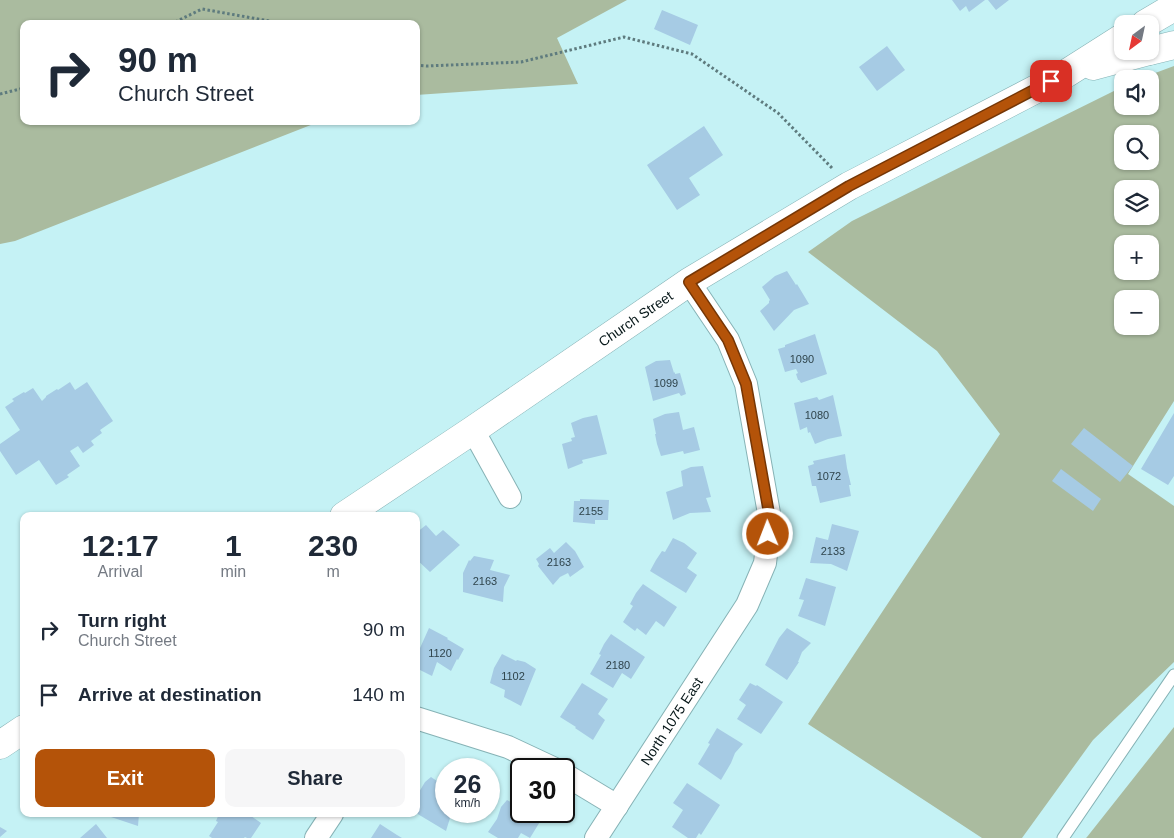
<!DOCTYPE html>
<html lang="en">
<head>
<meta charset="utf-8">
<style>
  body { margin:0; font-family:Arial,sans-serif; background:#f6f6f7; color:#1f2937; height:100vh; display:flex; flex-direction:column; font-size:19px; white-space:nowrap }
  * { box-sizing:border-box; margin:0 }
  p { font-size:16px; color:#747a83 }
  .icon { flex:none; width:28px; height:28px; fill:none; stroke:currentColor; stroke-width:2; stroke-linecap:round; stroke-linejoin:round }
  .map { position:relative; flex:1; overflow:hidden }
  .sheet { position:absolute; left:20px; top:512px; width:400px; height:305px; display:flex; flex-direction:column; background:#fff; border-radius:10px; box-shadow:0 1px 4px #0004 }
  .sheet>* { flex:none }
  .top-card { position:absolute; left:20px; top:20px; width:400px; height:105px; border-radius:10px; box-shadow:0 1px 4px #0004; background:#fff; color:#1f2937; overflow:hidden }
  .needle { width:32px; rotate:213deg }
  .fabs { position:absolute; left:1114px; top:15px; display:grid; gap:10px }
  .fabs a { display:grid; place-items:center; width:45px; height:45px; border-radius:10px; background:#fff; box-shadow:0 1px 4px #0004; font-size:25px }
  .speed { position:absolute; left:435px; top:758px; display:flex; gap:10px; font-size:25px; font-weight:700; text-align:center }
  .speed>* { display:grid; place-content:center; width:65px; height:65px; border-radius:50%; background:#fff; box-shadow:0 1px 4px #0004; line-height:1 }
  .speed small { font-size:12px; font-weight:400 }
  .speed .limit { border:2px solid #111; border-radius:8px; background:#fff; color:#111 }
  .pin { position:absolute; display:grid; place-items:center; width:42px; height:42px; color:#fff; margin:-21px; border-radius:10px; box-shadow:0 2px 8px #0006 }
  .me { position:absolute; width:55px; margin:-28px; rotate:359deg; stroke-linejoin:round; filter:drop-shadow(0 0 4px #0008) }
  .turn { display:flex; align-items:center; gap:18px; height:105px; padding:0 15px; font-size:22px }
  .turn .icon { width:65px; height:65px; stroke-width:2.5 }
  .turn b { display:block; font-size:35px; line-height:42px }
  .eta { display:flex; justify-content:space-evenly; align-items:center; height:85px; text-align:center }
  .eta b { font-size:30px; font-weight:700; line-height:35px }
  .button { display:flex; gap:10px; margin-top:auto; padding:10px 15px }
  .button a { flex:1; height:58px; border-radius:10px; background:#b45309; color:#fff; font-size:20px; font-weight:700; line-height:58px; text-align:center }
  .button a+a { background:#f6f6f7; color:#1f2937 }
  ul { padding:0; list-style:none }
  li { display:flex; align-items:center; gap:15px; height:65px; padding:0 15px }
  li div { flex:1 }
  li b { display:block; font-size:19px }
  li em { font-style:normal }
  .map>svg:first-child { display:block }
  .green { fill:#aabb9f; fill-rule:evenodd }
  .building { fill:#a6cbe4 }
  .lines { fill:none; stroke-linecap:round; stroke-linejoin:round }
  .lane-casing { stroke:#86b2b5; stroke-width:13 }
  .street-casing { stroke:#86b2b5; stroke-width:24 }
  .secondary-casing { stroke:#86b2b5; stroke-width:29 }
  .path { stroke:#5e7b7e; stroke-width:3; stroke-dasharray:2.5 2.5; stroke-linecap:butt }
  .lane { stroke:#fff; stroke-width:11 }
  .street { stroke:#fff; stroke-width:22 }
  .secondary { stroke:#fff; stroke-width:28 }
  .route-casing { stroke:#753606; stroke-width:12 }
  .route { stroke:#b45309; stroke-width:9 }
  .labels { text-anchor:middle; stroke-width:5; stroke-linejoin:round; paint-order:stroke }
  .number-label { font-size:11px; fill:#2f444c }
  .street-label { font-size:14px; fill:#071719; stroke:#c5f2f5 }
</style>
</head>
<body>
<div class="map">
<svg width="1174" height="838" viewBox="0 0 1174 838">
  <rect width="100%" height="100%" fill="#c5f2f5"/>
  <!-- green -->
  <path class="green" d="M0,0H627L557,38L578,84L416,95V24H24V121H321L15,241L0,244Z
    M1174,66V401L1128,474L1174,506V662L1093,740L1022,838H982L808,724L1000,434L937,351L808,252L852,221L1122,87V106H1150V79H1139ZM1122,134H1150V161H1122ZM1122,189H1150V216H1122ZM1122,244H1150V271H1122ZM1122,299H1150V326H1122Z
    M1174,727V838H1086L1087,837Z"/>
  <!-- building -->
  <path class="building" d="M952,0H985L969,12L966,6L960,11Z
    M988,0H1009L996,10Z
    M662,10L698,25L690,45L654,29Z
    M887,46L905,70L877,91L859,67Z
    M704,126L723,155L689,178L700,195L677,210L647,165Z
    M787,271L796,285L797,284L809,304L794,310L774,331L760,311L769,303V301L770,300L762,287L775,276Z
    M815,334L827,374L801,383L799,380H798L796,374L798,373L796,369L785,372L778,349L785,347V345Z
    M670,360L674,373L675,372V374L680,373L686,394L681,396L679,393L653,401L645,367L656,361Z
    M70,382L75,390L87,382L113,421L100,430L102,433L91,441L94,445L83,453L78,446L70,451L80,466L67,475L69,477L56,485L39,460L16,475L0,451V444L20,430L5,407L14,401L12,399L24,392L25,393L33,388L42,401L46,397V396L57,389L58,390Z
    M833,395L842,436L828,439L815,444L810,432L808,433L807,427L800,430L794,403L817,397L819,400Z
    M679,412L683,430L694,427L700,450L684,454L683,451L661,456L657,444L655,434H656L653,419L665,414Z
    M1174,413V476L1168,485L1141,469Z
    M597,415L607,454L582,460L583,463L568,469L562,444L572,441L571,438L575,437L571,423L583,418Z
    M1084,428L1133,466L1120,482L1071,444Z
    M845,454L847,468L851,485H849L851,496L820,503L816,486H812L808,466L814,464L813,461Z
    M703,466L711,497L706,498L711,512L690,513L673,520L666,492L683,486L681,471L691,467Z
    M1061,469L1101,499L1093,511L1052,481Z
    M580,499L609,500L608,520H595V524L573,522L574,501H580Z
    M832,524L859,531L847,571L831,564L810,563L816,537L828,540Z
    M426,525L436,536L443,530L460,545L430,572L416,559V533Z
    M673,538L684,543L697,553L687,568L697,575L686,593L650,571L656,560L662,551L665,552Z
    M566,542L575,551L584,567L570,577L568,573L560,577L553,585L538,566L539,564L536,559L550,548L554,553Z
    M474,556L494,560L490,570L510,575L504,587L503,602L463,592V573L469,560L470,561Z
    M806,578L836,587L825,626L798,616L804,600L799,599Z
    M643,584L677,607L664,627L656,621L646,635L637,628L635,631L623,622L633,606L630,604L636,593Z
    M429,628L448,638L447,639L464,649L458,660L457,659L451,671L437,662L432,676L416,668V657Z
    M787,628L811,643L802,652L798,662H799L787,680L765,665L779,638Z
    M611,634L645,657L631,679L622,673L613,688L590,674L601,655L599,654L604,644Z
    M502,654L516,661L517,660L525,662L536,669L521,706L504,697L505,690L490,683L494,668Z
    M582,683L608,699L598,714L605,720L593,740L575,728L576,727L560,717Z
    M750,683L756,686L757,685L783,702L761,734L737,719L746,705L739,700Z
    M717,728L743,744L735,753L731,763L721,780L698,764L710,744L708,743Z
    M431,777L446,787L445,798H446V811H457L450,818L446,831L416,813V797L425,782Z
    M687,783L720,805L701,835L699,833L696,838H688L672,827L683,810L673,803Z
    M507,800L521,808V811H526L541,820L530,838L521,833L518,838H498L488,832L497,819L501,807Z
    M102,814H139L138,826Z
    M219,814H250L251,816L261,823L251,838H247L245,837L244,838H212L209,836L218,822L216,821Z
    M96,824L107,838H80Z
    M380,824L397,835L402,838H371Z
    M0,827L7,831L0,837Z"/>
  <g class="lines">
    <defs>
      <path id="lane" d="M1063,838L1174,675"/>
      <g id="street">
        <path d="M473,430L510,497"/>
        <path d="M416,718L508,747L555,769"/>
        <path d="M564,774L617,806"/>
        <path d="M316,838L332,814"/>
        <path id="s1" d="M596,838L747,605L765,563L770,519L746,384L728,340L689,282"/>
      </g>
      <g id="secondary">
        <path d="M1145,24L1174,7"/>
        <path d="M1150,51L1174,45"/>
        <path d="M1093,66L1149,51"/>
        <path id="s2" d="M344,516L473,430L689,282L849,186L1067,73L1122,38"/>
        <path d="M0,745L24,729"/>
      </g>
    </defs>
    <!-- lane casing -->
    <use href="#lane" class="lane-casing"/>
    <!-- street casing -->
    <use href="#street" class="street-casing"/>
    <!-- secondary casing -->
    <use href="#secondary" class="secondary-casing"/>
    <!-- path -->
    <path class="path" d="M171,24L202,9L275,22L278,24
      M416,65L427,66L521,62L624,37L692,54L778,113L833,169
      M0,94L24,88"/>
    <!-- lane -->
    <use href="#lane" class="lane"/>
    <!-- street -->
    <use href="#street" class="street"/>
    <!-- secondary -->
    <use href="#secondary" class="secondary"/>
  </g>
  <g class="lines">
    <defs>
      <path id="route" d="M768,534L770,519L746,384L728,340L689,282L849,186L1051,81"/>
    </defs>
    <!-- route casing -->
    <use href="#route" class="route-casing"/>
    <!-- route -->
    <use href="#route" class="route"/>
  </g>
  <g class="labels">
    <!-- number labels -->
    <g class="number-label">
      <text x="802" y="363">1090</text>
      <text x="666" y="387">1099</text>
      <text x="817" y="419">1080</text>
      <text x="829" y="480">1072</text>
      <text x="591" y="515">2155</text>
      <text x="833" y="555">2133</text>
      <text x="559" y="566">2163</text>
      <text x="485" y="585">2163</text>
      <text x="440" y="657">1120</text>
      <text x="618" y="669">2180</text>
      <text x="513" y="680">1102</text>
    </g>
    <!-- street labels -->
    <g class="street-label">
      <text dy="5" stroke="none"><textPath href="#s2" startOffset="352">Church Street</textPath></text>
      <text dy="5" stroke="none"><textPath href="#s1" startOffset="139">North 1075 East</textPath></text>
    </g>
  </g>
</svg>
<div class="fabs">
<a><svg class="needle" viewBox="-14 -14 28 28"><path d="M0-13l5 13h-10z" fill="#e53935"/><path d="M0 13l5-13h-10z" fill="#747a83"/></svg></a>
<a><svg class="icon" aria-label="sound" viewBox="0 0 24 24"><path d="M4 9h4l5-4v14l-5-4H4zM17 9q2 3 0 6"/></svg></a>
<a><svg class="icon" aria-label="search" viewBox="0 0 24 24"><circle cx="10" cy="10" r="6"/><path d="M15 15l6 6"/></svg></a>
<a><svg class="icon" aria-label="layers" viewBox="0 0 24 24"><path d="M12 4l9 5-9 5-9-5zM3 14l9 5 9-5"/></svg></a>
<a>+</a>
<a>−</a>
</div>
<div class="speed"><div>26<small>km/h</small></div><div class="limit">30</div></div>
<div class="pin" style="left:1051px;top:81px;background:#d93025"><svg class="icon" aria-label="arrive" viewBox="0 0 24 24"><path d="M6 21V4h12l-3 4 3 4H6"/></svg></div>
<svg class="me" style="left:768px;top:534px" viewBox="-20 -20 40 40"><circle r="17" fill="#b45309" stroke="#fff" stroke-width="3"/><path d="M0-11L8 9 0 5-8 9z" fill="#fff"/></svg>
<div class="top-card">
<div class="turn"><svg class="icon" aria-label="right" viewBox="0 0 24 24"><path d="M7 20v-9h11M14 6l5 5-5 5"/></svg><div><b>90 m</b>Church Street</div></div>
</div>
<section class="sheet">
<div class="eta">
<div><b>12:17</b><p>Arrival</p></div>
<div><b>1</b><p>min</p></div>
<div><b>230</b><p>m</p></div>
</div>
<ul>
<li><svg class="icon" aria-label="right" viewBox="0 0 24 24"><path d="M7 20v-9h11M14 6l5 5-5 5"/></svg><div><b>Turn right</b><p>Church Street</p></div><em>90 m</em></li>
<li><svg class="icon" aria-label="arrive" viewBox="0 0 24 24"><path d="M6 21V4h12l-3 4 3 4H6"/></svg><div><b>Arrive at destination</b></div><em>140 m</em></li>
</ul>
<div class="button"><a>Exit</a><a>Share</a></div>
</section>
</div>
</body>
</html>
